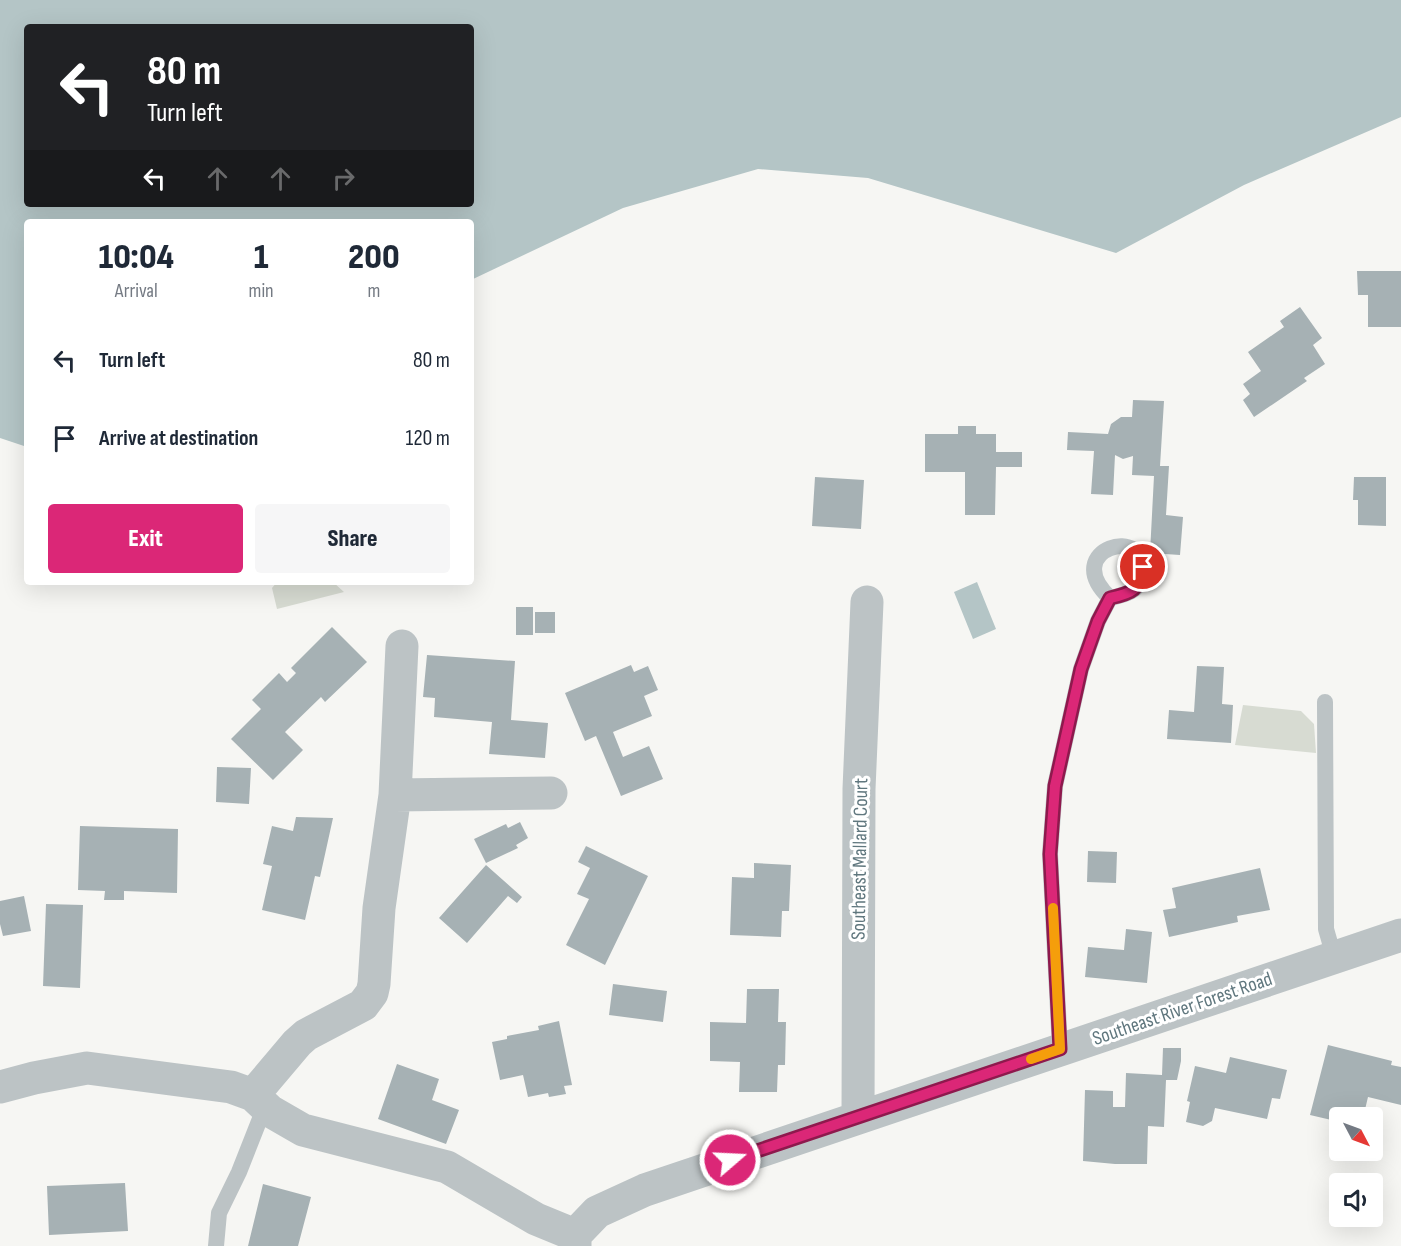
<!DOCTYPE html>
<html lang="en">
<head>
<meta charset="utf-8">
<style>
  body { margin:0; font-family:"Sofia Sans Condensed",sans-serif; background:#f6f6f7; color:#1f2937; height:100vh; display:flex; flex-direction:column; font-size:22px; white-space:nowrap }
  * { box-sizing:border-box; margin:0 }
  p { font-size:20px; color:#747a83 }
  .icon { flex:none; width:33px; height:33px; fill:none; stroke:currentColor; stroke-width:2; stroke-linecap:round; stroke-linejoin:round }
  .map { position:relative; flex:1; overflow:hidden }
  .drawer { position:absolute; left:24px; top:219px; width:450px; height:366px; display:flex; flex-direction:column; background:#fff; border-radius:6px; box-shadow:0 6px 24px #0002 }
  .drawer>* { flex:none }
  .hud { position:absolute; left:24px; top:24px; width:450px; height:183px; border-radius:6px; box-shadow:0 6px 24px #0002; background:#202124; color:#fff; overflow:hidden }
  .needle { width:39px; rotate:131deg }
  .fabs { position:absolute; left:1329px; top:1107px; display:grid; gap:12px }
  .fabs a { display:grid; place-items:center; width:54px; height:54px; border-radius:6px; background:#fff; box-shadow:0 6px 24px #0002; font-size:30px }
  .pin { position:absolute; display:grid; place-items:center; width:51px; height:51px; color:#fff; margin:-26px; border:3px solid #fff; border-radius:50%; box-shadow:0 2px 6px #0007 }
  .me { position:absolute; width:66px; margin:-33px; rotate:71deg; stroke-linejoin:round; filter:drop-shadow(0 0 4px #0008) }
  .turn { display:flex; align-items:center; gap:21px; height:126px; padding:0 24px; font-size:27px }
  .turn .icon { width:78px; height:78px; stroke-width:2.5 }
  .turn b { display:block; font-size:42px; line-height:51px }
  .lanes { display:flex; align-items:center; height:57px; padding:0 24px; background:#0003; justify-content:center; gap:30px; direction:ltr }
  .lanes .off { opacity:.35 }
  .eta { display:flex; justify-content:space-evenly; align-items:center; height:102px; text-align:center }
  .eta b { font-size:36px; font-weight:800; line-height:42px }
  .button { display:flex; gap:12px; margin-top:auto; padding:12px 24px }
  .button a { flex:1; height:69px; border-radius:6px; background:#db2777; color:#fff; font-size:24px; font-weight:800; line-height:69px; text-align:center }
  .button a+a { background:#f6f6f7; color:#1f2937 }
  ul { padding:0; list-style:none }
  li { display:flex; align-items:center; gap:18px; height:78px; padding:0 24px }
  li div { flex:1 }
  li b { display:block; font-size:22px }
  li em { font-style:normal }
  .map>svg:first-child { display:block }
  .green { fill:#d7dbd2 }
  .water { fill:#b4c5c6; fill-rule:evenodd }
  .building { fill:#a6b1b4 }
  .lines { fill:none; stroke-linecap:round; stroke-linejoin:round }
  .lane { stroke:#bcc3c5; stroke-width:16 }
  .street { stroke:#bcc3c5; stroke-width:33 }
  .route-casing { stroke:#8e194d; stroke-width:15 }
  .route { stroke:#db2777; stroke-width:10 }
  .slow { stroke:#f59e0b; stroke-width:10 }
  .labels { text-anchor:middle; stroke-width:6; stroke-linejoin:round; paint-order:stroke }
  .street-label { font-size:20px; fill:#60777e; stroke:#fff }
</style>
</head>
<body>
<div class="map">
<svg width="1401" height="1246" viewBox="0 0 1401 1246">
  <rect width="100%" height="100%" fill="#f6f6f3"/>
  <!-- green -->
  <path class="green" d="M277,582H333L344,592L277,609L272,588Z
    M1243,705L1301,711L1314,724L1316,753L1235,745Z"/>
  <!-- water -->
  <path class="water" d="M0,0H1401V117L1244,185L1116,253L868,178L758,169L623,208L471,280V222H27V447L0,438ZM27,27H471V204H27Z
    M977,582L996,629L973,639L954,592Z"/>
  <!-- building -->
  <path class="building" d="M1357,271H1401V327H1368V295H1358Z
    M1300,307L1322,338L1313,345L1325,364L1304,378L1307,381L1254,417L1243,400L1250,394L1243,384L1261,371L1248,352L1284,327L1280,321Z
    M1133,400L1164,401L1160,466H1169L1166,515L1183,517L1180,555L1150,553L1154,476L1132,475L1133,456L1123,459L1115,455L1113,495L1091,494L1094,451L1067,450L1068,432L1108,434L1111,424L1121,417H1132Z
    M958,426H976V434H996V452H1022V467H996L995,515H965V472H925V434H958Z
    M815,477L864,480L861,529L812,526Z
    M1354,477H1386V526L1358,525V500H1353Z
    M516,607H533V635H516Z
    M535,612H555V633H535Z
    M332,627L367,662L325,702L321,697L285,732L303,750L273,780L231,739L261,709L252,700L279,673L287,682L296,673L291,668Z
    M427,655L515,661L511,720L548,723L545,758L489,754L492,722L434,717L435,698L423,697Z
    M631,665L634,672L648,666L658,690L644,696L652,716L613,732L623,757L649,746L663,779L621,796L596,736L585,741L565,693Z
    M1197,666L1224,667L1222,704L1233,705L1231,743L1167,739L1169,710L1194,712Z
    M217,767L251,768L249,804L216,802Z
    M296,817L333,818L320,877L315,876L305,920L262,910L272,866L263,864L272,826L293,831Z
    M520,822L528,838L516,845L518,848L486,863L474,839L506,824L508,828Z
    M80,826L178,829L177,893L124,891V900H104L105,891L78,890Z
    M586,846L648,876L605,965L566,945L589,899L577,894L590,868L578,862Z
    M1088,851L1117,852L1116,883L1087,882Z
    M754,863L791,865L789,911H782L781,937L730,935L732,877L754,878Z
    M486,865L522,897L517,903L508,896L467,943L439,918Z
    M1260,868L1270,910L1237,916L1238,922L1169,937L1163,910L1176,908L1172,888Z
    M24,896L31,931L3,936L0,924V901Z
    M46,904L83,905L80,988L43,986Z
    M1126,929L1152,932L1147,983L1085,977L1088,947L1124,950Z
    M613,984L667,991L663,1022L609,1015Z
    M747,989H779L778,1022H786L785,1065H778L777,1092H739L740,1062L710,1061V1022L746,1023Z
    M559,1021L572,1085L564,1086L566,1094L549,1097L548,1093L528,1097L523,1075L500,1080L492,1042L507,1039V1036L539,1030L538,1026Z
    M1328,1045L1392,1061L1391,1065L1401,1067V1105L1368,1097L1363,1118H1340V1122L1310,1115Z
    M1163,1048H1181V1061L1177,1080H1166L1164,1127L1148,1126L1147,1164H1115L1083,1161L1085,1090L1113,1091V1107H1125L1126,1073L1162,1075Z
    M1230,1057L1287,1070L1280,1099L1272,1098L1267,1119L1215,1108L1212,1121L1203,1126L1186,1122L1190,1102L1187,1101L1195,1066L1226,1073Z
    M397,1064L439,1079L432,1100L459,1110L446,1144L378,1119Z
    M125,1183L128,1231L49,1235L47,1186Z
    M263,1184L311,1197L298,1246H248Z"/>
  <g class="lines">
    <!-- lane -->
    <path class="lane" d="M1325,702L1326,929L1334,957
      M1060,1049L1050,854L1055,786L1081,669L1098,621L1110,598C1124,595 1139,592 1142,576C1151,522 1058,549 1110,598
      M216,1246L219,1213L239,1172L265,1106"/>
    <!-- street -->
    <path class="street" d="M395,795L551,793
      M0,1087L34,1078L87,1068L231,1087L253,1095L270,1111L303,1130L447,1167L536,1219L575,1235
      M253,1095L297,1043L306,1035L363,1005L372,993L374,984L379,908L395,795L402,646
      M858,1117L859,789L867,602
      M575,1246V1235L597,1212L645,1190L1401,935"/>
  </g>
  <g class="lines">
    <defs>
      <path id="route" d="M730,1160L1060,1049L1050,854L1055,786L1081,669L1098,621L1110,598C1133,593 1139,590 1143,567"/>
    </defs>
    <!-- route casing -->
    <use href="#route" class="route-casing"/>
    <!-- route -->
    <use href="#route" class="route"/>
    <!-- slow -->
    <path class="slow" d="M1031,1059L1060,1049L1053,908"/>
  </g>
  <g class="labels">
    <!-- street labels -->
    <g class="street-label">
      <text transform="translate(859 859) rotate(-89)" y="7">Southeast Mallard Court</text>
      <text transform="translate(1182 1008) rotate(-19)" y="7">Southeast River Forest Road</text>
    </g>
  </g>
</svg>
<div class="fabs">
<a><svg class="needle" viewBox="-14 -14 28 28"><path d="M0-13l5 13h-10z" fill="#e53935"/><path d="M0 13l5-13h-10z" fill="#747a83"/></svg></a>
<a><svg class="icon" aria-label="sound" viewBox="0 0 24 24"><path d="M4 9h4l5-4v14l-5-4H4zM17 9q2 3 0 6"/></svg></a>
</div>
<div class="pin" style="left:1143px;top:567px;background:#d93025"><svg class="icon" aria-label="arrive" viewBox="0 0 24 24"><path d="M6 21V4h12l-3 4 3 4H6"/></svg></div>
<svg class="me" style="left:730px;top:1160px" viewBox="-20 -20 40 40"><circle r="17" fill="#db2777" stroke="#fff" stroke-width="3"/><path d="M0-11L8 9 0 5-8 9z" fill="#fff"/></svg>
<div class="hud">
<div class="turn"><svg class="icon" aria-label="left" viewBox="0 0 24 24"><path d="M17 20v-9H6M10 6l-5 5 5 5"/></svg><div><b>80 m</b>Turn left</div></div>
<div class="lanes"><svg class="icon" aria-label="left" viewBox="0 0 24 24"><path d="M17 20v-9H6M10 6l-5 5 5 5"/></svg><svg class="icon off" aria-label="ahead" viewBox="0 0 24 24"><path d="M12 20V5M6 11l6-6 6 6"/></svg><svg class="icon off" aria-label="ahead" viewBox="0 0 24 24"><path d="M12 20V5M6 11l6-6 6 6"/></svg><svg class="icon off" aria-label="right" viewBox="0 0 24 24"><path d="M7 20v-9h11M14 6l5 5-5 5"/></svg></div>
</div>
<section class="drawer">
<div class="eta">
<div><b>10:04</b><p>Arrival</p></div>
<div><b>1</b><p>min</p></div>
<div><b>200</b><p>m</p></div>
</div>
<ul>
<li><svg class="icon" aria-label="left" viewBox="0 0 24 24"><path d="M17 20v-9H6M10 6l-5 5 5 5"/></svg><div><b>Turn left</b></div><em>80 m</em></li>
<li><svg class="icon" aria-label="arrive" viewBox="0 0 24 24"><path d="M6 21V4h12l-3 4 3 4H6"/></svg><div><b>Arrive at destination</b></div><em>120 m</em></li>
</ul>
<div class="button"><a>Exit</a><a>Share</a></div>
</section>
</div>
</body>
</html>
